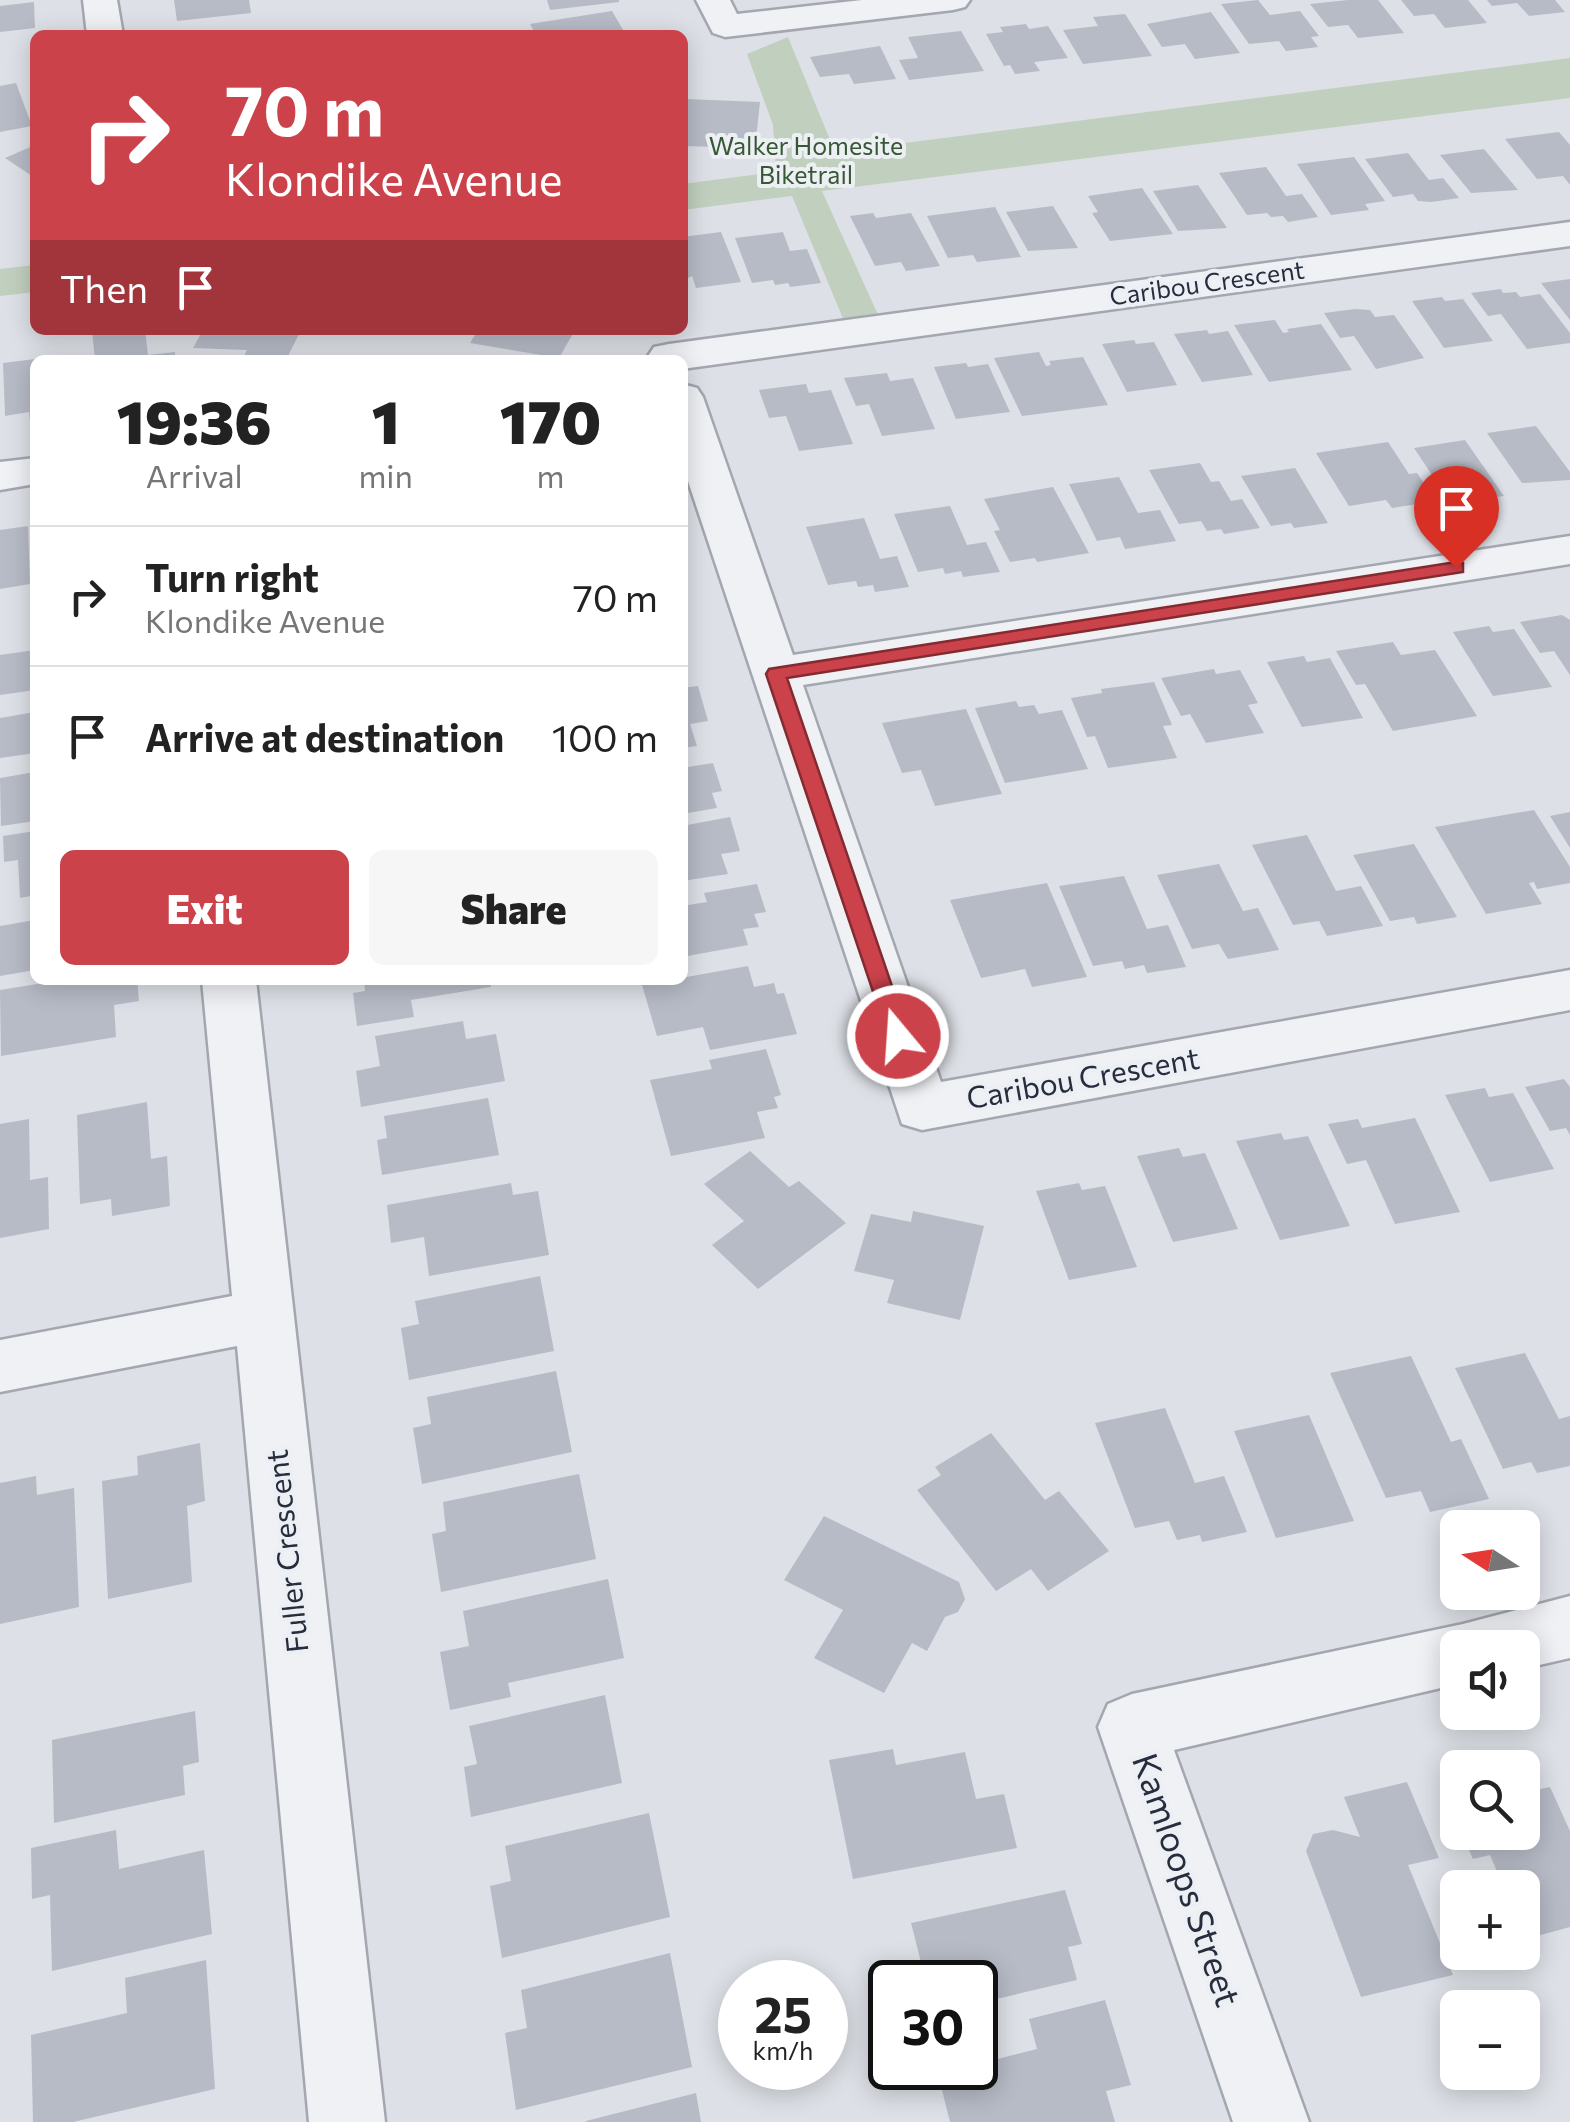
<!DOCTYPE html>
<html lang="en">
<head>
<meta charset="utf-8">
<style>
  body { margin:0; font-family:Commissioner,sans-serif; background:#f6f6f6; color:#222; height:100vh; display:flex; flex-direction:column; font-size:38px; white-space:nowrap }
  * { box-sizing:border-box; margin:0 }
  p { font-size:32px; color:#767676 }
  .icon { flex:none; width:55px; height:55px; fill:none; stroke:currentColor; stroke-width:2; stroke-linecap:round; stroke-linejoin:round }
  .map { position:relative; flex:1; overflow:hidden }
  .sheet { position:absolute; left:30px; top:355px; width:658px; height:630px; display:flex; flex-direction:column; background:#fff; border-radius:15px; box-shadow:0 5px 25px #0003 }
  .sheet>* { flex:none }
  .top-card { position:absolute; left:30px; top:30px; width:658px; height:305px; border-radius:15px; box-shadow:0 5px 25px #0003; background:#cb424b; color:#fff; overflow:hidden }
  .needle { width:65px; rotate:282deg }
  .fabs { position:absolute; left:1440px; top:1510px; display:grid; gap:20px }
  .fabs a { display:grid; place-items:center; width:100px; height:100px; border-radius:15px; background:#fff; box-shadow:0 5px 25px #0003; font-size:50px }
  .speed { position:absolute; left:718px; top:1960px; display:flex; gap:20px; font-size:50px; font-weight:700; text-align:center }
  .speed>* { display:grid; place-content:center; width:130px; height:130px; border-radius:50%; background:#fff; box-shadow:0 5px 25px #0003; line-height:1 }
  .speed small { font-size:25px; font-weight:400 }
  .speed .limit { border:5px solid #111; border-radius:15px; background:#fff; color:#111 }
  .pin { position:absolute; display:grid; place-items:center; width:85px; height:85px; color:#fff; margin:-102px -42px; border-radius:50% 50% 50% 0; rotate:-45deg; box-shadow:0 0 10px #0007 }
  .pin .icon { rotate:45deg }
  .me { position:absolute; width:110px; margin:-55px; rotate:342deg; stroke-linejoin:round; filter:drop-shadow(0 0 8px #0008) }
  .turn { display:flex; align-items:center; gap:35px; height:210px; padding:0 30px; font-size:45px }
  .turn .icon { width:130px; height:130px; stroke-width:2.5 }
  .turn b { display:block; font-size:70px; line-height:85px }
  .then { display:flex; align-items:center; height:95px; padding:0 30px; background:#0003; gap:20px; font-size:38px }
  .eta { display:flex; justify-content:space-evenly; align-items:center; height:170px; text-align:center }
  .eta b { font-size:60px; font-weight:800; line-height:70px }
  .button { display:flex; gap:20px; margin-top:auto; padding:20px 30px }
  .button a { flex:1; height:115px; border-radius:15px; background:#cb424b; color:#fff; font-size:40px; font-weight:800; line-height:115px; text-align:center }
  .button a+a { background:#f6f6f6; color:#222 }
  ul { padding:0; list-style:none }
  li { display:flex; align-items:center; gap:30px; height:140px; padding:0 30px; border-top:2px solid #e0e0e0 }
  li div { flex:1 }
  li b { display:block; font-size:38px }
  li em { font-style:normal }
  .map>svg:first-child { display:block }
  .green { fill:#c1d0be }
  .building { fill:#b7bbc6 }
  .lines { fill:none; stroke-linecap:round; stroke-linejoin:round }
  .minor-casing { stroke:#a3a7b0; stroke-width:5 }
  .minor { fill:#eff1f5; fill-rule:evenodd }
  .route { fill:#cb424b; stroke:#842b31; stroke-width:2.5 }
  .labels { text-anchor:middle; stroke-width:8; stroke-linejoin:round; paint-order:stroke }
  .far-park-label { font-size:25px; fill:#385834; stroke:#eceff4 }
  .far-street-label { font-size:25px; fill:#272d3d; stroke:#eceff4 }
  .street-label { font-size:30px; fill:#272d3d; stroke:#eceff4 }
  .near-street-label { font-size:35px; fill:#272d3d; stroke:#eceff4 }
</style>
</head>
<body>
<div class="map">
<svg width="1570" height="2122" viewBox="0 0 1570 2122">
  <rect width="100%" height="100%" fill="#dde0e6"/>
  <!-- green -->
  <path class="green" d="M788,37L835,152L1570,58V98L822,191L879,317L844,321L792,196L683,210L682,184L776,172L773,125L747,54Z
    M35,265V292L0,296V269Z"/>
  <!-- building -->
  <path class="building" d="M174,0H249L251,13L177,21Z
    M547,0H619V2L550,10Z
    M1258,0L1270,15L1300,11L1319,36L1311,37L1318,47L1286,51L1279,41L1249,44L1221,4Z
    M1348,0H1378L1404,33L1358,38L1348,25L1328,27L1310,4Z
    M1401,0H1468L1487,23L1445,28L1434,14L1414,16Z
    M1487,0H1555L1565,12L1529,16L1517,3L1492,6Z
    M34,2L35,28L0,32V6Z
    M612,11L626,35H536L530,24Z
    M1211,12L1240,53L1195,59L1185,44L1162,47L1147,24Z
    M1125,14L1152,56L1083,64L1063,30L1098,26L1093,17Z
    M1026,24L1029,29L1048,26L1068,58L1034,62L1040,71L1015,74L1010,65L1004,66L986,34L1003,32L1000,27Z
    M961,31L984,71L909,80L899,60L918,58L908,37Z
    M880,46L896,79L854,84L849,74L820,77L810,57Z
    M16,83L32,126L0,132V86Z
    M686,99L760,102L755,148L682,146Z
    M1559,132L1570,145V185L1563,176L1537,179L1505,139Z
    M35,145V178L5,158Z
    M1484,149L1518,190L1471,193L1440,155Z
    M1408,153L1429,180L1443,178L1459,198L1431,202L1418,201L1413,194L1393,197L1365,159Z
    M1354,157L1385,201L1365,204L1369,210L1331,215L1297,164Z
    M1266,167L1286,196L1302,194L1318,217L1288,222L1283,216L1271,217L1267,213L1247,215L1219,173Z
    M1198,185L1227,228L1178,231L1153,191Z
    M1142,188L1173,234L1110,241L1092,213L1098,212L1088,196Z
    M1053,206L1078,248L1028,251L1006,212Z
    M995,207L1021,257L977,262L973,255L948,258L927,216Z
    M873,213L876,218L911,213L940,266L906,271L901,262L875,266L850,216Z
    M721,232L741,282L696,288L692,276L682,281V237Z
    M783,232L790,251L807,249L821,283L790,287L788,283L775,285L773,280L752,283L735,238Z
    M1570,279V320L1541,283Z
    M1501,289L1503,293L1516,292L1520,297L1540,294L1570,333V343L1527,349L1501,314L1488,316L1471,293Z
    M1442,297L1445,301L1463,299L1493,341L1444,348L1412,301Z
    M1355,309L1370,310L1375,317L1394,315L1424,358L1376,369L1354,336L1340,338L1324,313Z
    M1275,320L1283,333L1289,332L1287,329L1321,324L1352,370L1269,382L1234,325Z
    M92,330H145L148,355L175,352V360H95Z
    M203,330H301L286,360H242L247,350L193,348Z
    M478,330H575L559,358L470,343Z
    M1207,330L1209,334L1228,331L1253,375L1202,382L1174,334Z
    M1134,340L1136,344L1154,342L1177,385L1127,392L1102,344Z
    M1039,352L1046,366L1051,365L1049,361L1083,357L1108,405L1022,416L994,358Z
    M35,359V420L30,421L29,412L5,416L3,363Z
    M966,363L968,367L988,364L1010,412L956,419L934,367Z
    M887,373L890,381L913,378L935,429L882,436L869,404L856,406L844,378Z
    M806,384L809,393L831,390L853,444L799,451L786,416L769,418L759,390Z
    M1536,426L1570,472V480L1522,483L1487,433Z
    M1465,440L1504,496L1470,501L1467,497L1448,499L1414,448Z
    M1388,442L1409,474L1417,473L1436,501L1392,508L1386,500L1349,506L1316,453Z
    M1200,463L1211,482L1219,481L1231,501L1242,499L1260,528L1224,534L1221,529L1207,531L1201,521L1179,524L1149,470Z
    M1295,468L1328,523L1294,528L1291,523L1271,526L1241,476Z
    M1119,477L1138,513L1160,510L1176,541L1125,549L1120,537L1097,541L1069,484Z
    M1053,487L1089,553L1037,562L1035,558L1010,562L994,531L1000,530L984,499Z
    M950,506L967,545L986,542L1000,572L963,577L961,571L945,574L943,568L918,572L894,514Z
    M864,518L880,559L897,556L909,587L875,592L873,585L858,587L856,581L828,585L806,527Z
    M28,526L30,584L0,589V530Z
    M1562,615L1570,620V675L1554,651L1540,653L1520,622Z
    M1489,626L1493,632L1514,629L1552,687L1493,696L1453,632Z
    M1393,642L1401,655L1435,650L1477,716L1393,731L1365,684L1356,685L1336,651Z
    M35,650V690L0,695V655Z
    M1304,656L1307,662L1330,658L1363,718L1302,727L1267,662Z
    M1214,669L1216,674L1240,670L1258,703L1248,705L1264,733L1206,743L1190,714L1181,716L1161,678Z
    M1154,682L1172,725L1163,726L1177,758L1108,768L1095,736L1087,737L1071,698L1102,693L1101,689Z
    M698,686L708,721L690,724L697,746L682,748V688Z
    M1016,701L1019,707L1034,705L1039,714L1062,710L1088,769L1005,783L975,708Z
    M966,709L1002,794L935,806L921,770L902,773L882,723Z
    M35,712V753L0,758V718Z
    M713,763L722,791L712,793L717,808L682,814V768Z
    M35,772V821L1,826L0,778Z
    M1534,810L1570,867V883L1537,889L1534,882L1529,883L1542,904L1486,914L1435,827Z
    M1570,812V848L1550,816Z
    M730,817L740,851L721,854L728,874L682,881V826Z
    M35,831V895L20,898L18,860L4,862L3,836Z
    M1307,835L1336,891L1361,886L1383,926L1327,936L1319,921L1293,925L1252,845Z
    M1414,844L1457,917L1417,924L1414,917L1390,921L1353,855Z
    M1219,864L1243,911L1258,908L1279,950L1228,959L1219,944L1192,949L1157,875Z
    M1124,876L1147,929L1168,925L1186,967L1147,973L1144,965L1125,969L1122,961L1093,966L1059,886Z
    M1047,883L1087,977L1032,987L1025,969L981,978L950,900Z
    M757,884L766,912L754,914L759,927L743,929L748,945L682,957V906L707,902L704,893Z
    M35,920V970L0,976V926Z
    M748,966L754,987L774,983L777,994L784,993L797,1034L710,1050L703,1027L657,1036L642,985Z
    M62,980H137L139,1001L114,1005L116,1037L1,1056L0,990Z
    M364,980H490L491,987L411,1000L414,1017L357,1026L353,993L365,991Z
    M463,1021L466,1039L496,1034L505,1081L361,1107L356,1071L380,1066L375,1036Z
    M766,1049L781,1095L774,1097L778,1108L757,1112L765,1138L671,1156L650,1080L712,1069L709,1060Z
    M1564,1079L1570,1087V1135L1566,1128L1550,1131L1525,1087Z
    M1485,1088L1489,1097L1513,1093L1554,1169L1490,1182L1445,1095Z
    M488,1098L499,1155L382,1175L377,1140L387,1138L384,1116Z
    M147,1102L151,1159L167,1156L170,1206L112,1216L111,1199L80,1204L77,1115Z
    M1415,1118L1460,1212L1395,1224L1366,1160L1347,1164L1328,1124L1358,1119L1362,1128Z
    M29,1119L30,1180L48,1177L49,1229L0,1238V1124Z
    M1281,1133L1284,1140L1308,1136L1350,1226L1280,1240L1236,1141Z
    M1179,1148L1183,1157L1205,1153L1238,1229L1173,1242L1137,1156Z
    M750,1151L789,1187L799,1181L846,1223L758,1289L712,1245L744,1221L704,1184Z
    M511,1183L513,1195L538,1191L549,1255L429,1276L424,1237L391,1243L387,1205Z
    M1079,1183L1082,1190L1105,1186L1137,1267L1069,1280L1036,1191Z
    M913,1211L984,1226L960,1320L887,1303L894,1280L854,1271L871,1214L911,1222Z
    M540,1276L554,1351L409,1380L401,1328L419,1324L415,1301Z
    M1525,1353L1559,1419L1570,1416V1466L1537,1473L1531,1462L1503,1469L1455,1368Z
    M1411,1356L1451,1442L1461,1439L1489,1499L1430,1512L1421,1491L1386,1498L1330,1373Z
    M556,1371L572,1452L422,1484L413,1428L431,1424L427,1397Z
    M1165,1408L1195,1483L1224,1476L1247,1532L1202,1542L1200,1535L1177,1540L1169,1521L1135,1528L1095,1423Z
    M1309,1415L1354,1521L1276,1538L1234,1431Z
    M991,1433L1045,1500L1059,1491L1109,1551L1048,1591L1031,1569L996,1591L917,1490L941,1475L935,1467Z
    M200,1443L205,1501L187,1506L192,1582L108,1599L102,1481L138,1475L137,1456Z
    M579,1474L596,1559L441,1592L432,1534L446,1531L443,1502Z
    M36,1476L37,1495L74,1488L79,1607L0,1624V1483Z
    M824,1516L959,1582L965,1599L958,1612L945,1617L927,1651L912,1643L884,1693L814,1658L843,1610L784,1580Z
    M608,1579L624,1658L508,1683L511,1697L450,1710L440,1652L469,1646L463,1611Z
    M605,1695L622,1783L471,1817L464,1767L477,1764L469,1726Z
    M195,1711L199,1762L183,1766L185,1795L54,1823L52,1740Z
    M893,1749L896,1765L965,1752L976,1799L1004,1794L1017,1848L853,1879L829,1760Z
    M1458,1780V1824L1440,1784Z
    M1407,1782L1439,1858L1408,1865L1453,1975L1361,1997L1306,1851L1313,1834L1333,1830L1360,1837L1344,1797Z
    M1550,1787L1570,1831V1927L1526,1939L1522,1930V1888H1504L1490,1855L1473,1859L1461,1832H1522V1793Z
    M649,1813L670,1917L502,1958L490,1886L511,1881L505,1846Z
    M116,1830L119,1869L204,1850L212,1934L52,1971L50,1895L32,1899L31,1848Z
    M1065,1890L1082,1944L1068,1947L1077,1980L975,2004V1982H926L911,1923Z
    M670,1953L692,2067L516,2110L505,2033L527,2028L521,1990Z
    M206,1960L215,2089L73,2122H33L31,2035L127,2013L125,1978Z
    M1105,2000L1131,2085L1106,2091L1115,2122H950L938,2074L1037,2049L1029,2019Z
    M696,2093L701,2122H586V2121Z"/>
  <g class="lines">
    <defs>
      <path id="minor" d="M83,0H117L123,35H87Z
        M696,0H730L737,14L862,0H970L965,7L953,10L725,37L713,33Z
        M1570,222V246L682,369V360H649L648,356L654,347L669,344Z
        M682,384L697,388L703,397L793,655L1570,536V564L803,685L941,1082L1570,970V1010L922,1130L902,1124L682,463Z
        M35,458V484L0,490V462Z
        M202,980H256L385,2122H309L237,1346L0,1392V1340L232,1296Z
        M1570,1596V1658L1522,1669V1648H1458V1684L1174,1750L1309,2122H1233L1098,1727L1108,1704L1132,1694L1463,1624Z"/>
    </defs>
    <!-- minor casing -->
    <use href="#minor" class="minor-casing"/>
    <!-- minor -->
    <use href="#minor" class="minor"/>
  </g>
  <!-- route -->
  <path class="route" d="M1456,562L1463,563V572L787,678L909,1036L905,1042H890L766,674L769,669Z"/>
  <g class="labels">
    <!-- far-park labels -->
    <g class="far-park-label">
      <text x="806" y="155">Walker Homesite<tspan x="806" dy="29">Biketrail</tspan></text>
    </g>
    <!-- far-street labels -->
    <g class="far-street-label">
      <text transform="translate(1207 283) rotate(-8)" y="9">Caribou Crescent</text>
    </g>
    <!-- street labels -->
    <g class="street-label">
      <text transform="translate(1083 1079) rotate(-10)" y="10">Caribou Crescent</text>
      <text transform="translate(288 1551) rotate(-96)" y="10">Fuller Crescent</text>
    </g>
    <!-- near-street labels -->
    <g class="near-street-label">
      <text transform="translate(1186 1880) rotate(71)" y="12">Kamloops Street</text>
    </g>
  </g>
</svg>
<div class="fabs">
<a><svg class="needle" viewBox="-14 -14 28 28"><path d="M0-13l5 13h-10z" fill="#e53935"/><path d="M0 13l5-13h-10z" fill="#767676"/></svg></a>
<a><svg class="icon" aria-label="sound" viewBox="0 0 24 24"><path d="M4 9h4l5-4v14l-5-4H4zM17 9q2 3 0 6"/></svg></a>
<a><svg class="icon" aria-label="search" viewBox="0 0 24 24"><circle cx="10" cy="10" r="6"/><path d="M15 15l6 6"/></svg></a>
<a>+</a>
<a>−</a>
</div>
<div class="speed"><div>25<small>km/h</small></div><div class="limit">30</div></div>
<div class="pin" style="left:1456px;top:568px;background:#d93025"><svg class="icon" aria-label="arrive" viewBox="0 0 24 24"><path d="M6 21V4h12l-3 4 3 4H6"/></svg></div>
<svg class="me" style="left:898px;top:1036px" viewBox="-20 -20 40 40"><circle r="17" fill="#cb424b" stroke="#fff" stroke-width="3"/><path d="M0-11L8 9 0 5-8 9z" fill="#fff"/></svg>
<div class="top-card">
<div class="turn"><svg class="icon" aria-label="right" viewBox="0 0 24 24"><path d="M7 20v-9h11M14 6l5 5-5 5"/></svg><div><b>70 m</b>Klondike Avenue</div></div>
<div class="then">Then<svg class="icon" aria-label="arrive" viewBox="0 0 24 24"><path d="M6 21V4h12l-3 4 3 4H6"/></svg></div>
</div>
<section class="sheet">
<div class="eta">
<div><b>19:36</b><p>Arrival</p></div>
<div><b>1</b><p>min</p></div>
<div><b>170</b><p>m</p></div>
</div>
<ul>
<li><svg class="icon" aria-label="right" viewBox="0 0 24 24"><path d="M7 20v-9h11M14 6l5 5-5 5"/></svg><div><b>Turn right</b><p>Klondike Avenue</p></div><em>70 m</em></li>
<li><svg class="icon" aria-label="arrive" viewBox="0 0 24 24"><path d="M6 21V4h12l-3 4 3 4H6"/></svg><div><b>Arrive at destination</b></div><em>100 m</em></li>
</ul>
<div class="button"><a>Exit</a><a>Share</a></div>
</section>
</div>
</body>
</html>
